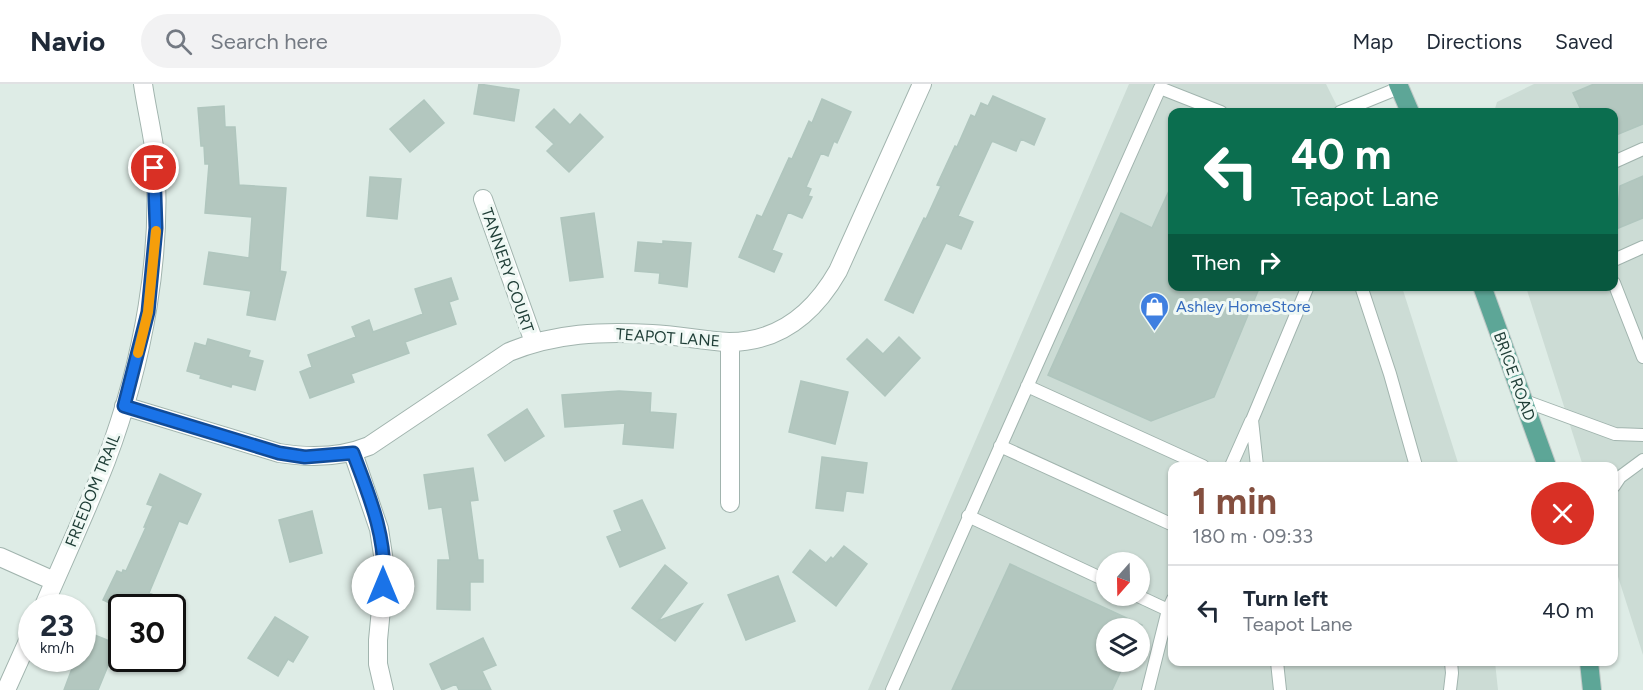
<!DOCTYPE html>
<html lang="en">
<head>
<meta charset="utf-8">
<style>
  body { margin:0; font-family:Figtree,sans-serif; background:#f2f2f3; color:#1f2937; height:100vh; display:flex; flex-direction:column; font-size:22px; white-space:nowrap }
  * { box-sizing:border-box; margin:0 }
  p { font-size:20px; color:#747a83 }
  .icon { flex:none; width:33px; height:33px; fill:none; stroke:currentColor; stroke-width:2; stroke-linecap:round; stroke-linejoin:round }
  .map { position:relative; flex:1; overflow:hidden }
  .side { position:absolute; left:1168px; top:378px; width:450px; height:204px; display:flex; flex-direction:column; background:#fff; border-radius:12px; box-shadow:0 2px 4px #0004 }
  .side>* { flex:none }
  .hud { position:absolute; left:1168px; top:24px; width:450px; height:183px; border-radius:12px; box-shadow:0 2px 4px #0004; background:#0b6e4f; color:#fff; overflow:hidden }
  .needle { width:39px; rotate:200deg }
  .controls { position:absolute; left:1096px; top:468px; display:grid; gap:12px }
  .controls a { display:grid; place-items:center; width:54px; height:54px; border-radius:50%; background:#fff; box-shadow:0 2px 4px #0004; font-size:30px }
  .speed { position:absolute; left:18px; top:510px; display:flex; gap:12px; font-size:30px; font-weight:700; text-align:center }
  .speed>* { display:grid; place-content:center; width:78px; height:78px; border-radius:50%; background:#fff; box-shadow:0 2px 4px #0004; line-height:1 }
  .speed small { font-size:15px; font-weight:400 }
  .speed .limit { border:3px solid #111; border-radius:9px; background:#fff; color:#111 }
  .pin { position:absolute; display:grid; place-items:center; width:51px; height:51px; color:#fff; margin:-26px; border:3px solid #fff; border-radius:50%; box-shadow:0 2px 6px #0007 }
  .me { position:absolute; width:66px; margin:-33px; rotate:0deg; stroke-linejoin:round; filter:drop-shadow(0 0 4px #0008) }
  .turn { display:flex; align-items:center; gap:21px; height:126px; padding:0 24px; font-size:27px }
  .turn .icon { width:78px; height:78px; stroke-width:2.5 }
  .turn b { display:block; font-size:42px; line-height:51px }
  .then { display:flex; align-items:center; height:57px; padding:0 24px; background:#0003; gap:12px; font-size:22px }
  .round { display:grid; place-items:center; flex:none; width:63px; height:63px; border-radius:32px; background:#f2f2f3 }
  .head { display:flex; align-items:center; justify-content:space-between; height:102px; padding:0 24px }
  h1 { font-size:36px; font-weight:700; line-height:45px; color:#844f3f }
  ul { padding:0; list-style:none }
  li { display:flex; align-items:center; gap:18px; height:90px; padding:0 24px; border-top:2px solid #e0e1e3 }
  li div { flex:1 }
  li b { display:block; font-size:22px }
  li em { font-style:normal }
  header { display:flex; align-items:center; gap:36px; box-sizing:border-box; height:84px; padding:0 30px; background:#fff; border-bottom:2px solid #e0e1e3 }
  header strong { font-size:28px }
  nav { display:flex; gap:33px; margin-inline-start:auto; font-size:21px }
  .search { width:420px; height:54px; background:#f2f2f3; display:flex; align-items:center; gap:15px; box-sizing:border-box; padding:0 21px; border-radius:33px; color:#747a83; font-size:22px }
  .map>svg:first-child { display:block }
  .built { fill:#ccdcd5; fill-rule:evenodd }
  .building { fill:#b3c7bf; stroke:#b0c6be; stroke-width:1.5 }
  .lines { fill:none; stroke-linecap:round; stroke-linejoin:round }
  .lane-casing { stroke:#a1b4ae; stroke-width:14 }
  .street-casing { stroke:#a1b4ae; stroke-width:20 }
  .primary-casing { stroke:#c0c9c7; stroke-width:20 }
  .lane { stroke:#fff; stroke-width:12 }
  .street { stroke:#fff; stroke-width:18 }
  .primary { stroke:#5da697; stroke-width:18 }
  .route-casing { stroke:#114b97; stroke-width:15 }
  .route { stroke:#1a73e8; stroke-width:10 }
  .slow { stroke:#f59e0b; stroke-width:10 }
  .labels { text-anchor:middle; stroke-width:6; stroke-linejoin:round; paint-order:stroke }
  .street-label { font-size:16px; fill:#1e3d36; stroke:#eff8f4 }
  .shop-label { font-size:16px; fill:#366cbe; stroke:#eff8f4; text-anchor:start }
</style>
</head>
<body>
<header>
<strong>Navio</strong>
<div class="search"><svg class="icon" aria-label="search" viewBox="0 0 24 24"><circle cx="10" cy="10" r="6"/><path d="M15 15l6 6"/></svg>Search here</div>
<nav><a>Map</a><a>Directions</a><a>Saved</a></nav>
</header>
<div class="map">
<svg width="1643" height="606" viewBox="0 0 1643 606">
  <rect width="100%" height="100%" fill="#deece6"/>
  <!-- built -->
  <path class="built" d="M1129,0H1326L1340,28H1173V202L1402,203L1459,382H1173V578H1495L1498,606H868ZM1107,478H1140V512H1107ZM1107,544H1140V578H1107Z
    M1534,0H1643V571L1614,480V382H1583L1526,203L1614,202V28H1494L1497,18Z"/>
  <!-- building -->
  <path class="building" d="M479,0L519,6L514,37L474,30Z
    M1594,0H1643V40L1614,52V28H1582L1573,9Z
    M993,12L1045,35L1034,61L1021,55L1016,67L992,57L958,132L973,138L961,165L946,159L913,229L885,216L924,134L926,135L941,102L937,101L955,62L957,63L971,31L975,33L981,19L988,22Z
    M822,15L851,28L837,59L834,57L828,72L821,69L806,103L811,105L808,112L812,113L802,134L788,128L772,166L782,170L774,188L739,173L757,131L762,133L789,74L792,75L809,37L812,39Z
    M424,16L444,39L410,68L390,45Z
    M224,22L225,43H235L239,101L286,104L280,187L286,188L275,236L247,231L251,207L204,200L209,168L249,174L252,133L205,129L209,80H205L204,62H201L198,24Z
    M554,25L570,41L580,30L603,53L569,88L547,67L554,60L536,43Z
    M1643,92V134L1616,145L1620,102Z
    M370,93L401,95L397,135L367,132Z
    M1173,98V202H1260L1214,313L1151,337L1048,291L1121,129L1152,144Z
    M594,129L603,193L570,197L561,134Z
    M663,157L691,159L687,203L659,199L660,189L635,187L638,158L663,160Z
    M451,194L458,215L449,218L456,240L405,258L409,269L351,290L354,298L310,314L300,288L312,283L308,271L356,253L352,243L369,236L373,248L423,230L415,205Z
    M899,253L920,274L885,312L847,275L867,255L883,270Z
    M208,255L250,267L248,273L263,277L255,306L232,300L231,303L200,294L201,291L187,287L195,259L206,262Z
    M801,297L848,308L835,360L789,348Z
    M619,307L651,309L650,328L676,330L673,364L623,360L625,339L565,343L562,311Z
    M527,325L544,352L505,377L488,351Z
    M822,373L867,379L863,409L846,407L843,427L816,424Z
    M473,384L478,416L470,417L478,476H483V498H470V526L437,525L438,476H450L442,423L429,425L424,391Z
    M160,390L201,410L187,440L179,437L149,509L183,524H120L103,516L117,487L122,489L123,486L126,487L146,443H144L153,422L147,420Z
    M642,416L665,464L620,483L607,453L622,447L614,427Z
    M312,427L322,469L290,478L279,436Z
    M844,462L867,480L836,522L793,488L810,466L826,479L831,473L833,475Z
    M1010,480L1142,541L1140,545L1107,544V578H1125L1112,606H952Z
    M665,481L687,499L658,537L702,520L675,557L632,524Z
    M778,492L795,537L746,556L728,511Z
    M275,533L308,553L293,578L288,575L278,592L248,574Z
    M87,548L117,560L98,606H64L76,574H82V558Z
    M483,554L496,581L482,587L491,606H459L456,600L442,606L430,580Z"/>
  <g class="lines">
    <defs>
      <path id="lane" d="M1340,28L1399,4
        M1614,78L1643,65
        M1614,176L1643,163
        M1614,199L1643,273
        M1361,202L1390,290L1416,382
        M1027,302L1203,382
        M1525,317L1615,350L1643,351
        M1000,362L1173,441
        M1231,382L1251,337
        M1257,382L1252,336L1308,202
        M1614,402L1620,393L1643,376
        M968,432L1107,497
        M1138,512L1168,526
        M1277,578L1280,606
        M892,606L1160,4L1221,28
        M1148,606L1168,526L1173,515
        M1450,606L1452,589L1451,578"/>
      <path id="street" d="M483,115L534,258
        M730,258V419
        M124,322L279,369C310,374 340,374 369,362L509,268C555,249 602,247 652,250C678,251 703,257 729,258C780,258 814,229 838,187L922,0
        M353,369L379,445L385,484L378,556V580L384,606
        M0,473L54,497
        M43,524C64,475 87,426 106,377C143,279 164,167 154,63C151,42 146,21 143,0
        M6,606L32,548"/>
      <path id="primary" d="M1398,0L1410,28
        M1482,202L1547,382
        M1589,578L1592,606"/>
    </defs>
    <!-- lane casing -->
    <use href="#lane" class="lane-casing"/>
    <!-- street casing -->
    <use href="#street" class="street-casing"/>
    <!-- primary casing -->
    <use href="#primary" class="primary-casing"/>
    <!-- lane -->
    <use href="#lane" class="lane"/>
    <!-- street -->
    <use href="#street" class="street"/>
    <!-- primary -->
    <use href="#primary" class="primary"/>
  </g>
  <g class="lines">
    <defs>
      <path id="route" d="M154,84L156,144L148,228L124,322L279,369L305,373L353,369C369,411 388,456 383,502"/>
    </defs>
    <!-- route casing -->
    <use href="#route" class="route-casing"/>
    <!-- route -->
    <use href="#route" class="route"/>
    <!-- slow -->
    <path class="slow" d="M138,269L148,228L156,147"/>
  </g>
  <!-- icons -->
  <defs>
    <symbol id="shop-pin" viewBox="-11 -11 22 30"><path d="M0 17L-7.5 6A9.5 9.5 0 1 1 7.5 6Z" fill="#3f7fe0" stroke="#eff8f4"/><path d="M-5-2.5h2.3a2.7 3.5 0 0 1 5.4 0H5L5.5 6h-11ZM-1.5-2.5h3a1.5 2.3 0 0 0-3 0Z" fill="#fff"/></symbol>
  </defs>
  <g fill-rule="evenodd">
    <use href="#shop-pin" x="1138" y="206" width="33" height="45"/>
  </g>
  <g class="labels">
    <!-- street labels -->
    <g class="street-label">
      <text transform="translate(508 186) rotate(71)" y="6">TANNERY COURT</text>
      <text transform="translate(668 253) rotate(4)" y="6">TEAPOT LANE</text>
      <text transform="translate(1515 292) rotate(70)" y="6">BRICE ROAD</text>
      <text transform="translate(92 406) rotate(-68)" y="6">FREEDOM TRAIL</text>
    </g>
    <!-- shop labels -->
    <g class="shop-label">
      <text x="1176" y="228">Ashley HomeStore</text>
    </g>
  </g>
</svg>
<div class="controls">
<a><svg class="needle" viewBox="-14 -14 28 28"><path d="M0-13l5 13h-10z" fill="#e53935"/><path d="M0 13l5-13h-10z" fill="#747a83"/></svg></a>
<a><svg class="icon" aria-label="layers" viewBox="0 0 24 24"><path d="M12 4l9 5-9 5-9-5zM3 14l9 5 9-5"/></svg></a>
</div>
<div class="speed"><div>23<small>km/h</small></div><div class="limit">30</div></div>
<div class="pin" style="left:154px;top:84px;background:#d93025"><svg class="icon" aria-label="arrive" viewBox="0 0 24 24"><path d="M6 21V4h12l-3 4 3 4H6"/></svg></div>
<svg class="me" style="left:383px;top:502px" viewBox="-20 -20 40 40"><circle r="19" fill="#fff"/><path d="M0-13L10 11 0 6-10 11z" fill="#1a73e8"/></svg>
<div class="hud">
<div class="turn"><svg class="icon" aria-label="left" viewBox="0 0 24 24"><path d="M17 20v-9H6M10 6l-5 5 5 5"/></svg><div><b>40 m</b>Teapot Lane</div></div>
<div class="then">Then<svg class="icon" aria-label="right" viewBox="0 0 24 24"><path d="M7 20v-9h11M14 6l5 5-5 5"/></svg></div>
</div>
<section class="side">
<div class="head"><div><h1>1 min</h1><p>180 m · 09:33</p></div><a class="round" style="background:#d93025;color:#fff"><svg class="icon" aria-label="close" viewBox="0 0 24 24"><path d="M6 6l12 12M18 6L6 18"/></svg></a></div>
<ul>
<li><svg class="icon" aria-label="left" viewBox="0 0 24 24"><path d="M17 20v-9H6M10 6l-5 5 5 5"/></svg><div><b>Turn left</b><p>Teapot Lane</p></div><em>40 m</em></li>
</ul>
</section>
</div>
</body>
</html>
